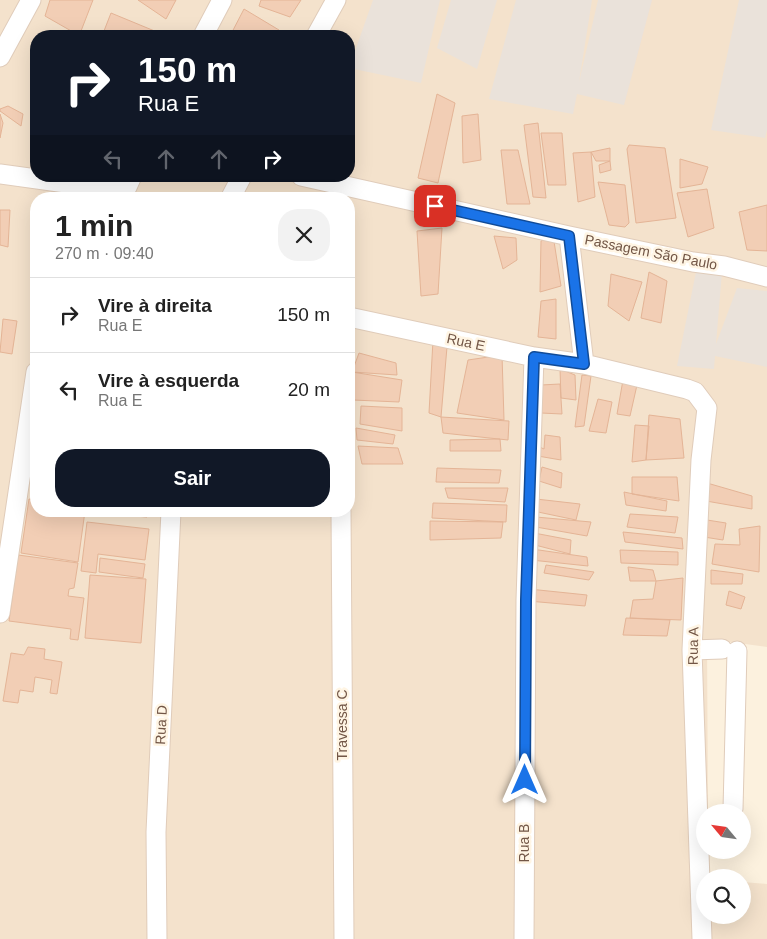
<!DOCTYPE html>
<html lang="pt">
<head>
<meta charset="utf-8">
<style>
  body { margin:0; font-family:Arial,sans-serif; background:#f2f2f2; color:#222; height:100vh; display:flex; flex-direction:column; font-size:19px; white-space:nowrap }
  * { box-sizing:border-box; margin:0 }
  p { font-size:16px; color:#767676 }
  .icon { flex:none; width:28px; height:28px; fill:none; stroke:currentColor; stroke-width:2; stroke-linecap:round; stroke-linejoin:round }
  .map { position:relative; flex:1; overflow:hidden }
  .details { position:absolute; left:30px; top:192px; width:325px; height:325px; display:flex; flex-direction:column; background:#fff; border-radius:20px; box-shadow:0 5px 20px #0002 }
  .details>* { flex:none }
  .top-card { position:absolute; left:30px; top:30px; width:325px; height:152px; border-radius:20px; box-shadow:0 5px 20px #0002; background:#111827; color:#fff; overflow:hidden }
  .needle { width:32px; rotate:299deg }
  .fabs { position:absolute; left:696px; top:804px; display:grid; gap:10px }
  .fabs a { display:grid; place-items:center; width:55px; height:55px; border-radius:50%; background:#fff; box-shadow:0 5px 20px #0002; font-size:25px }
  .pin { position:absolute; display:grid; place-items:center; width:42px; height:42px; color:#fff; margin:-21px; border-radius:10px; box-shadow:0 2px 8px #0006 }
  .me { position:absolute; width:55px; margin:-28px; rotate:0deg; stroke-linejoin:round; filter:drop-shadow(0 0 4px #0008) }
  .turn { display:flex; align-items:center; gap:18px; height:105px; padding:0 25px; font-size:22px }
  .turn .icon { width:65px; height:65px; stroke-width:2.5 }
  .turn b { display:block; font-size:35px; line-height:42px }
  .lanes { display:flex; align-items:center; height:48px; padding:0 25px; background:#0003; justify-content:center; gap:25px; direction:ltr }
  .lanes .off { opacity:.35 }
  .round { display:grid; place-items:center; flex:none; width:52px; height:52px; border-radius:20px; background:#f2f2f2 }
  .overview { display:flex; align-items:center; justify-content:space-between; height:85px; padding:0 25px }
  h1 { font-size:30px; font-weight:600; line-height:38px }
  .action { display:flex; gap:10px; margin-top:auto; padding:10px 25px }
  .action a { flex:1; height:58px; border-radius:20px; background:#111827; color:#fff; font-size:20px; font-weight:600; line-height:58px; text-align:center }
  ul { padding:0; list-style:none }
  li { display:flex; align-items:center; gap:15px; height:75px; padding:0 25px; border-top:1px solid #e0e0e0 }
  li div { flex:1 }
  li b { display:block; font-size:19px }
  li em { font-style:normal }
  .map>svg:first-child { display:block }
  .residential { fill:#f4e2cc; fill-rule:evenodd }
  .industrial { fill:#eae2da }
  .building { fill:#f2ceb5; stroke:#e4b496 }
  .lines { fill:none; stroke-linecap:round; stroke-linejoin:round }
  .minor-casing { stroke:#e0ccba; stroke-width:21 }
  .minor { stroke:#fff; stroke-width:19 }
  .route-casing { stroke:#114b97; stroke-width:12 }
  .route { stroke:#1a73e8; stroke-width:9 }
  .labels { text-anchor:middle; stroke-width:5; stroke-linejoin:round; paint-order:stroke }
  .street-label { font-size:14px; fill:#725646; stroke:#fff5e4 }
</style>
</head>
<body>
<div class="map">
<svg width="767" height="939" viewBox="0 0 767 939">
  <rect width="100%" height="100%" fill="#fcf1de"/>
  <!-- residential -->
  <path class="residential" d="M0,0H767V647L707,639L708,812H705V915H742L743,882L767,884V939H0ZM36,36H349V176H36ZM36,199H349V511H36Z"/>
  <!-- industrial -->
  <path class="industrial" d="M373,0H440L421,83L349,68Z
    M451,0H497L477,69L437,48Z
    M516,0H592L579,82L598,0H652L624,105L577,94L573,114L489,99Z
    M739,0H767V130L765,138L711,130Z
    M697,267L722,272L716,344L737,288L767,291V367L715,356L714,369L677,366Z"/>
  <!-- building -->
  <path class="building" d="M50,0H93L81,31L80,36L45,16Z
    M138,0H176L166,19Z
    M261,0H301L290,17L259,6Z
    M244,9L279,30L276,36H230Z
    M111,13L157,32L154,36H102Z
    M437,94L455,103L438,183L418,178Z
    M8,106L23,114L21,126L0,111V109Z
    M0,114L3,123L0,138Z
    M478,114L481,160L463,163L462,116Z
    M538,123L546,198L533,197L524,125Z
    M541,133H562L566,185H548Z
    M629,145L665,148L676,218L636,223L627,149Z
    M610,148V161H596L591,152Z
    M501,150H518L530,204H507Z
    M591,152L595,197L578,202L573,153Z
    M680,159L708,167L702,184L680,188Z
    M610,161L611,170L600,173L599,165Z
    M598,182L625,185L629,223L625,227L609,225Z
    M707,189L714,228L688,237L677,193Z
    M767,205V251L747,250L739,212Z
    M0,210H10L8,247L0,245Z
    M442,228L438,294L421,296L417,231Z
    M553,235L561,286L540,292L541,241Z
    M494,236L516,238L517,260L503,269Z
    M649,272L667,281L661,323L641,318Z
    M611,274L642,282L629,321L608,306Z
    M556,299V339L538,337L541,301Z
    M3,319L17,321L12,354L0,352Z
    M433,340L447,347L441,417L429,413Z
    M359,353L396,363L397,375L352,372Z
    M502,355L504,420L457,413L468,360Z
    M560,369L575,375L576,400L561,398Z
    M352,372L402,380L399,402L353,400Z
    M582,375L591,376L584,426L575,427Z
    M623,380L637,385L630,416L617,414Z
    M560,384L562,414L541,413V385Z
    M598,399L612,402L606,433L589,431Z
    M361,406L402,408V431L360,424Z
    M649,415L680,419L684,458L646,460Z
    M441,417L509,421L508,440L443,433Z
    M635,425L649,426L646,460L632,462Z
    M356,428L395,435L393,444L357,440Z
    M545,435L560,437L561,460L532,455L533,444L544,449Z
    M500,439L501,451H450V440Z
    M358,446L398,448L403,464H362Z
    M542,467L562,473L561,488L539,481Z
    M437,468L501,470L499,483L436,482Z
    M632,477H677L679,501L632,494Z
    M707,483L752,496V509L706,501Z
    M445,488H508L505,502L448,498Z
    M624,492L667,501L666,511L626,505Z
    M29,499L36,500V511H85L78,562L21,553Z
    M536,499L580,504L576,520L538,512Z
    M433,503L507,505L506,522L432,518Z
    M99,511H148L147,517L99,513Z
    M630,514L678,517L675,533L627,527Z
    M536,517L591,522L587,536L536,527Z
    M707,520L726,523L723,540L704,537Z
    M430,521L503,522L501,538L430,540Z
    M87,522L149,529L145,560L98,554L96,573L81,571Z
    M760,526L759,572L712,564L715,544L740,545L739,529Z
    M623,532L682,538L683,549L625,542Z
    M534,533L571,540L570,554L535,545Z
    M532,549L587,557L588,566L531,560Z
    M620,550L678,552V565L621,563Z
    M18,555L78,563L74,588L69,589L68,596L84,598L78,640L70,639L71,629L9,621Z
    M100,558L145,564L143,578L99,572Z
    M546,565L594,572L589,580L544,573Z
    M628,567L653,570L656,581H630Z
    M711,570L743,574L742,584H711Z
    M90,575L146,579L141,643L85,638Z
    M683,578L681,620L630,618L633,600L653,599L656,581Z
    M529,589L587,595L585,606L528,601Z
    M729,591L745,597L741,609L726,605Z
    M626,618L670,620L667,636L623,635Z
    M28,647L45,649L44,659L62,662L57,694L50,693L52,680L35,677L33,692L20,690L18,703L3,701L11,653L24,655Z"/>
  <g class="lines">
    <defs>
      <path id="minor" d="M203,36L222,0
        M316,36L336,0
        M0,57L31,0
        M0,174L102,188L127,187L132,176
        M301,176L569,236L693,262L724,266L767,277
        M230,199L242,176
        M569,236L584,364
        M349,317L534,357L584,364L687,389L695,392L707,408L701,460L692,650L702,939
        M341,511L344,939
        M0,613L36,372
        M692,650L722,649
        M733,809L737,651
        M157,939L156,832L171,511
        M524,939L526,600L534,357"/>
    </defs>
    <!-- minor casing -->
    <use href="#minor" class="minor-casing"/>
    <!-- minor -->
    <use href="#minor" class="minor"/>
  </g>
  <g class="lines">
    <defs>
      <path id="route" d="M435,206L569,236L584,364L534,357L526,600L525,780"/>
    </defs>
    <!-- route casing -->
    <use href="#route" class="route-casing"/>
    <!-- route -->
    <use href="#route" class="route"/>
  </g>
  <g class="labels">
    <!-- street labels -->
    <g class="street-label">
      <text transform="translate(651 252) rotate(11)" y="5">Passagem São Paulo</text>
      <text transform="translate(466 342) rotate(12)" y="5">Rua E</text>
      <text transform="translate(693 646) rotate(-89)" y="5">Rua A</text>
      <text transform="translate(161 725) rotate(-87)" y="5">Rua D</text>
      <text transform="translate(342 725) rotate(-90)" y="5">Travessa C</text>
      <text transform="translate(524 843) rotate(-90)" y="5">Rua B</text>
    </g>
  </g>
</svg>
<div class="fabs">
<a><svg class="needle" viewBox="-14 -14 28 28"><path d="M0-13l5 13h-10z" fill="#e53935"/><path d="M0 13l5-13h-10z" fill="#767676"/></svg></a>
<a><svg class="icon" aria-label="search" viewBox="0 0 24 24"><circle cx="10" cy="10" r="6"/><path d="M15 15l6 6"/></svg></a>
</div>
<div class="pin" style="left:435px;top:206px;background:#d93025"><svg class="icon" aria-label="arrive" viewBox="0 0 24 24"><path d="M6 21V4h12l-3 4 3 4H6"/></svg></div>
<svg class="me" style="left:525px;top:780px" viewBox="-20 -20 40 40"><path d="M0-17L14 15 0 8-14 15z" fill="#1a73e8" stroke="#fff" stroke-width="4"/></svg>
<div class="top-card">
<div class="turn"><svg class="icon" aria-label="right" viewBox="0 0 24 24"><path d="M7 20v-9h11M14 6l5 5-5 5"/></svg><div><b>150 m</b>Rua E</div></div>
<div class="lanes"><svg class="icon off" aria-label="left" viewBox="0 0 24 24"><path d="M17 20v-9H6M10 6l-5 5 5 5"/></svg><svg class="icon off" aria-label="ahead" viewBox="0 0 24 24"><path d="M12 20V5M6 11l6-6 6 6"/></svg><svg class="icon off" aria-label="ahead" viewBox="0 0 24 24"><path d="M12 20V5M6 11l6-6 6 6"/></svg><svg class="icon" aria-label="right" viewBox="0 0 24 24"><path d="M7 20v-9h11M14 6l5 5-5 5"/></svg></div>
</div>
<section class="details">
<div class="overview"><div><h1>1 min</h1><p>270 m · 09:40</p></div><a class="round"><svg class="icon" aria-label="close" viewBox="0 0 24 24"><path d="M6 6l12 12M18 6L6 18"/></svg></a></div>
<ul>
<li><svg class="icon" aria-label="right" viewBox="0 0 24 24"><path d="M7 20v-9h11M14 6l5 5-5 5"/></svg><div><b>Vire à direita</b><p>Rua E</p></div><em>150 m</em></li>
<li><svg class="icon" aria-label="left" viewBox="0 0 24 24"><path d="M17 20v-9H6M10 6l-5 5 5 5"/></svg><div><b>Vire à esquerda</b><p>Rua E</p></div><em>20 m</em></li>
</ul>
<div class="action"><a>Sair</a></div>
</section>
</div>
</body>
</html>
